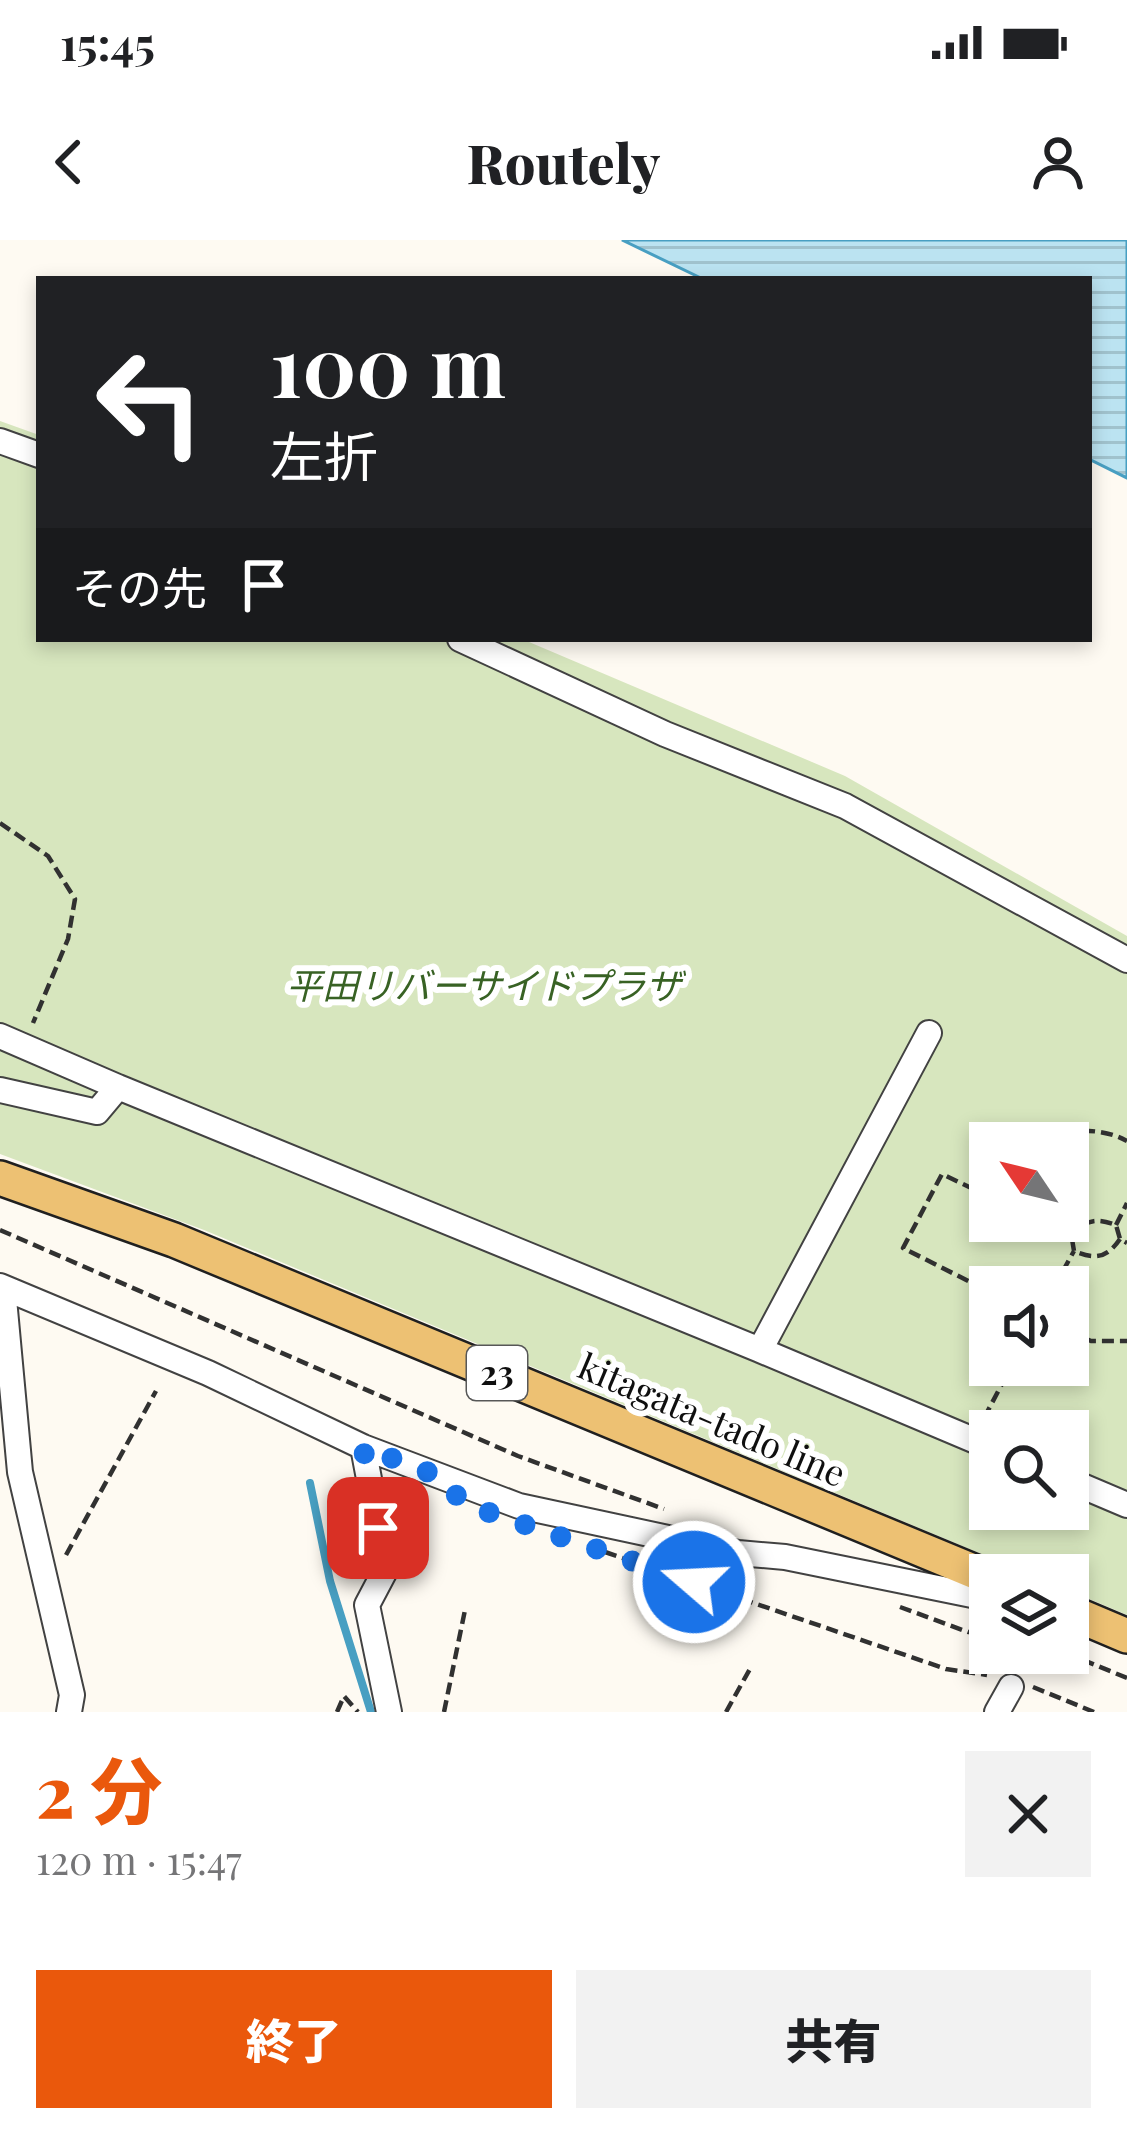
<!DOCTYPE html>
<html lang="ja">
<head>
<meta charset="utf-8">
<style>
  body { margin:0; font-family:"Playfair Display","Noto Sans JP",serif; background:#f2f2f2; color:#202124; height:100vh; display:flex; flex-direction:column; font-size:45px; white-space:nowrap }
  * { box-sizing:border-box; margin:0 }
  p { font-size:39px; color:#757577 }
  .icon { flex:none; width:66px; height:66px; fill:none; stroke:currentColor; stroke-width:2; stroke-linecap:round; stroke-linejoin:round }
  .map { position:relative; height:1472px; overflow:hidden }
  .details { display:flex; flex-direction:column; background:#fff; flex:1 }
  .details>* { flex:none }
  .guide { position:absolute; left:36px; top:36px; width:1056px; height:366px; border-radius:0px; box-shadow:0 6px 18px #0003; background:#202124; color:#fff; overflow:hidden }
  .needle { width:78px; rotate:305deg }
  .controls { position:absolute; left:969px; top:882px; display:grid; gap:24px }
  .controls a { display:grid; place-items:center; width:120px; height:120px; border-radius:0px; background:#fff; box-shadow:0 6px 18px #0003; font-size:60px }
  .pin { position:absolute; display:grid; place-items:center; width:102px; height:102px; color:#fff; margin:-51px; border-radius:24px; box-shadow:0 6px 18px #0006 }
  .me { position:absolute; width:132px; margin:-66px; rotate:289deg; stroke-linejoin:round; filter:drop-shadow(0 0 9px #0008) }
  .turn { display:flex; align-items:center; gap:42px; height:252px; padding:0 36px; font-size:54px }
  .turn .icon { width:156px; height:156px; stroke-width:2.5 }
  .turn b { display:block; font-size:84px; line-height:102px }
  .then { display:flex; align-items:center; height:114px; padding:0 36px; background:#0003; gap:24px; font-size:45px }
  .round { display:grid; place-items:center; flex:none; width:126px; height:126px; border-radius:0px; background:#f2f2f2 }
  .summary { display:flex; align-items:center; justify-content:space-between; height:204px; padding:0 36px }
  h1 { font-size:72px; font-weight:800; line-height:90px; color:#ea580c }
  .cta { display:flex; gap:24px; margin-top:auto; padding:24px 36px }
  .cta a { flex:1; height:138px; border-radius:0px; background:#ea580c; color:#fff; font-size:48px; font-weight:800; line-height:138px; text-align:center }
  .cta a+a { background:#f2f2f2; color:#202124 }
  .status { display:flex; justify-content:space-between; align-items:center; height:84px; padding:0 60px; background:#fff; direction:ltr }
  .status svg { height:33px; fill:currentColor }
  header { display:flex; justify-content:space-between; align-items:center; height:156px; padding:0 36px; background:#fff; font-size:54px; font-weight:800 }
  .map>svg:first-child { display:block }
  .green { fill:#d7e6be; fill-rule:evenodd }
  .water { fill:url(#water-rules); stroke:#489fc2; stroke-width:3 }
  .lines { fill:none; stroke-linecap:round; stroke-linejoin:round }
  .stream { stroke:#489fc2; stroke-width:8 }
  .minor-casing { stroke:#424242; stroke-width:28 }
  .major-casing { stroke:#202020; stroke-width:38 }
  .path { stroke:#313131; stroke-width:4.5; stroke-dasharray:12 6; stroke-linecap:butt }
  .minor { stroke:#fff; stroke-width:24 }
  .major { stroke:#edc173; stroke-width:33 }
  .route { stroke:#1a73e8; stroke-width:21; stroke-dasharray:0 37.8 }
  .labels { text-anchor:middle; stroke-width:12; stroke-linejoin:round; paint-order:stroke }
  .shield { fill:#fff; stroke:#575757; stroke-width:3 }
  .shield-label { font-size:33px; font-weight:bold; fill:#0f0f0f }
  .park-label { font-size:36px; font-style:italic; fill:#386224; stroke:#fff }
  .street-label { font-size:36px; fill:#0f0f0f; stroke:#fff }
</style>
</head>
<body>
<div class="status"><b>15:45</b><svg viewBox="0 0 49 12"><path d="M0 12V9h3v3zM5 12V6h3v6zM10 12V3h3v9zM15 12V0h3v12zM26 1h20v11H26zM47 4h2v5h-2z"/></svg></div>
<header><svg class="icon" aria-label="back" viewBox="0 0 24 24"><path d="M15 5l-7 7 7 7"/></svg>Routely<svg class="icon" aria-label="person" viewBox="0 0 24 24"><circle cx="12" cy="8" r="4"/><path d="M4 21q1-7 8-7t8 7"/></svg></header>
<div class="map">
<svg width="1127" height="1472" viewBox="0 0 1127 1472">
  <defs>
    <pattern id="water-rules" width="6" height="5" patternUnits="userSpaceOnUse" patternTransform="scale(3)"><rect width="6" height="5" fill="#bbe3f1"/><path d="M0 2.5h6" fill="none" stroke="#a0c2cd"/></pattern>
  </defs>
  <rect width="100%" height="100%" fill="#fefaf2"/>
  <!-- green -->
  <path class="green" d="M0,181L39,195V399H522L845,536L1127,696V1375L1068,1350V1335H1032L204,990L0,914ZM990,903H1068V981H990ZM990,1047H1068V1125H990ZM990,1191H1068V1269H990Z"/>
  <!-- water -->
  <path class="water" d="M622,0H1127V238L1089,219V39H703Z"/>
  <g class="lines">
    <!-- stream -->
    <path class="stream" d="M310,1243L330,1341L371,1472"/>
    <defs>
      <path id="minor" d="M0,201L39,215
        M460,399L665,494L845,566L1127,720
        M0,796L118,847L97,872L0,850
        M118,847L760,1110L929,793
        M0,1046L208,1133L363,1207L519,1266L738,1313L785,1317L972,1355H990
        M3,1048L20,1232L72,1455L69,1472
        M760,1110L990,1207
        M363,1207L386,1329L367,1365L389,1472
        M1068,1240L1127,1265
        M997,1472L1011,1447"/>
      <path id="major" d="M0,938L174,1000L990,1338
        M1068,1371L1127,1396"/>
    </defs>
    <!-- minor casing -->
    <use href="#minor" class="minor-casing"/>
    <!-- major casing -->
    <use href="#major" class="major-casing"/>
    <!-- path -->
    <path class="path" d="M0,583L48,616L75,659L68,699L33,783
      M1031,903C1057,888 1101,886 1127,901
      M984,954L990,943
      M990,957L942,934L903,1008L990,1052
      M1038,981L1071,997C1084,980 1095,977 1116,985L1120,999L1127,1003
      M1116,985L1127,963
      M0,990L518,1216L664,1269
      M1072,999L1074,1011C1095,1020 1107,1018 1120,999
      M1054,1047L1074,1011
      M1068,1091L1091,1101H1127
      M984,1178L1012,1125
      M605,1312L946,1429L987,1435
      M66,1315L156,1151
      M900,1367L968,1392L990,1393
      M1066,1413L1127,1438
      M1033,1447L1094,1472
      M337,1472L344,1456L358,1472
      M444,1472L465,1370
      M726,1472L751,1427"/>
    <!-- minor -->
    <use href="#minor" class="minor"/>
    <!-- major -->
    <use href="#major" class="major"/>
  </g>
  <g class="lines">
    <!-- route -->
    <path class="route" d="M378,1288L363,1207L433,1234L467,1265L694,1342"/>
  </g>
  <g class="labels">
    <!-- shield labels -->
    <rect class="shield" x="467" y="1106" width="60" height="54" rx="9"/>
    <g class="shield-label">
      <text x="497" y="1145">23</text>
    </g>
    <!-- park labels -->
    <g class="park-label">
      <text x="484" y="759">平田リバーサイドプラザ</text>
    </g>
    <!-- street labels -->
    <g class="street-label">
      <text transform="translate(712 1180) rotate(23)" y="13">kitagata-tado line</text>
    </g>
  </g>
</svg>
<div class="controls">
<a><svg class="needle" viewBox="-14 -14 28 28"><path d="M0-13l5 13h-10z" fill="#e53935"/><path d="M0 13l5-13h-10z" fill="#757577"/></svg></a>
<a><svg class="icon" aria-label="sound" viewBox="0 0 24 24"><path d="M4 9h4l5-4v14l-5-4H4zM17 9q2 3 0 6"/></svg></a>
<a><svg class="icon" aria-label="search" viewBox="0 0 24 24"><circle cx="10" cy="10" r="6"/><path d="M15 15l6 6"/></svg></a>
<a><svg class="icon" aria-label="layers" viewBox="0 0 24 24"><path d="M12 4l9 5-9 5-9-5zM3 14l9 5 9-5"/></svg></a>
</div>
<div class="pin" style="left:378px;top:1288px;background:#d93025"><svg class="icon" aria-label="arrive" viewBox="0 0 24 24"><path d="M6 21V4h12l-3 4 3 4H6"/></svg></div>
<svg class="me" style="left:694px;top:1342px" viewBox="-20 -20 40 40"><circle r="17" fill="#1a73e8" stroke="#fff" stroke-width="3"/><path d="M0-11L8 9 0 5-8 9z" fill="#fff"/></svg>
<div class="guide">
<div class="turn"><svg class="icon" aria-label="left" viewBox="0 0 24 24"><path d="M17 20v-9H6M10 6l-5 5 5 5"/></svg><div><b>100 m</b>左折</div></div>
<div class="then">その先<svg class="icon" aria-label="arrive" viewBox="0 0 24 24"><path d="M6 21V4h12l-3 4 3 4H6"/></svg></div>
</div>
</div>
<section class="details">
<div class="summary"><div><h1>2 分</h1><p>120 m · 15:47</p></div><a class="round"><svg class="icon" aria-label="close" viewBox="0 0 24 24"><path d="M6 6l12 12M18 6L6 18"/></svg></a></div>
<div class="cta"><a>終了</a><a>共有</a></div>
</section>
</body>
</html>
